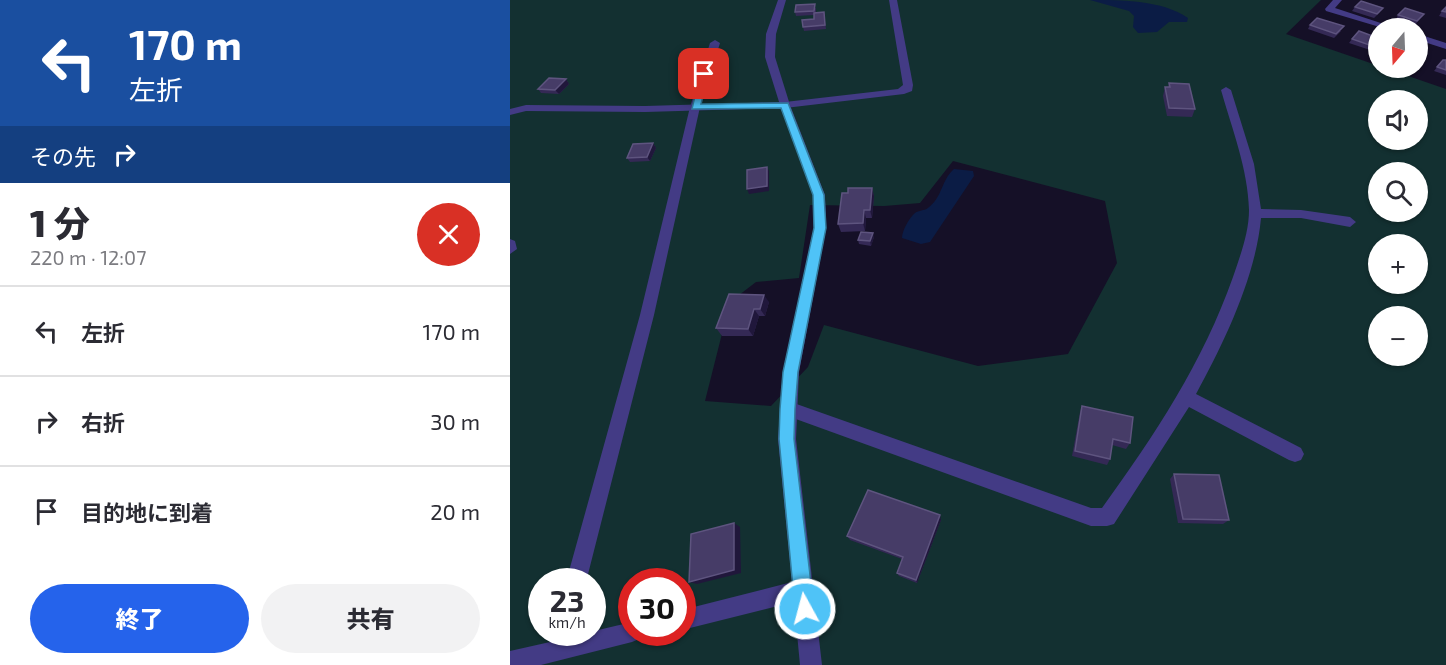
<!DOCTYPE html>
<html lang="ja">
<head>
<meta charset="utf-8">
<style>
  body { margin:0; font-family:"Exo 2","Noto Sans JP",sans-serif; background:#f2f2f3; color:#2b2b33; height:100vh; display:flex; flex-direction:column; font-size:22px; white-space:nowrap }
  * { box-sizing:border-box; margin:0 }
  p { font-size:20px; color:#7c7c81 }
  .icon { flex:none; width:33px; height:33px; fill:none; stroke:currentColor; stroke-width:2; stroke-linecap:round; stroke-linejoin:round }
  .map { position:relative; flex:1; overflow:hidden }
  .side { display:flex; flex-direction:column; background:#fff; width:510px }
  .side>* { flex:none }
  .guide { background:#1a4fa0; color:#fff; overflow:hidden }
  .needle { width:39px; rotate:199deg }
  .fabs { position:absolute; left:858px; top:18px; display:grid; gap:12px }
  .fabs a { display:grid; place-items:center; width:60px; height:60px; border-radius:50%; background:#fff; box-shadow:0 2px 4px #0004; font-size:30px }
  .speed { position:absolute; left:18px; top:568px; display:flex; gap:12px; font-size:30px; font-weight:700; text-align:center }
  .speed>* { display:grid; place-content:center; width:78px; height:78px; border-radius:50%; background:#fff; box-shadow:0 2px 4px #0004; line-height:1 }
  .speed small { font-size:15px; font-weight:400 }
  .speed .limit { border:9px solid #d22; background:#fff; color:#111 }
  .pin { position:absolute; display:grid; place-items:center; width:51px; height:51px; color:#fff; margin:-26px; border-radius:12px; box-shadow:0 3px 9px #0006 }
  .me { position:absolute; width:66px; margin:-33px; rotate:353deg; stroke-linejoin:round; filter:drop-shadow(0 0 4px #0008) }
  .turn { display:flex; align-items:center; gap:21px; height:126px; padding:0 30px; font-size:27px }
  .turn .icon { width:78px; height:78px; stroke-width:2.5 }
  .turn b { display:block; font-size:42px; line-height:51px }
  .then { display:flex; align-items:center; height:57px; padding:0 30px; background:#0003; gap:12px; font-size:22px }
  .round { display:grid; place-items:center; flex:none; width:63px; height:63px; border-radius:32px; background:#f2f2f3 }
  .head { display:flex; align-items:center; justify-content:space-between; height:102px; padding:0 30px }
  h1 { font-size:36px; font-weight:800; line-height:45px }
  .action { display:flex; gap:12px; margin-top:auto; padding:12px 30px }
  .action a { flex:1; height:69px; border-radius:36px; background:#2563eb; color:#fff; font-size:24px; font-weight:800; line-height:69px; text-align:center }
  .action a+a { background:#f2f2f3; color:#2b2b33 }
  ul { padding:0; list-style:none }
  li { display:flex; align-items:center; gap:18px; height:90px; padding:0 30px; border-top:2px solid #e1e1e2 }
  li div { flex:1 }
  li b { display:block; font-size:22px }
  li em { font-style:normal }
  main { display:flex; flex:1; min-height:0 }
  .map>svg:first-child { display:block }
  .green { fill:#133031; fill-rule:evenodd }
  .water { fill:#0b1c45 }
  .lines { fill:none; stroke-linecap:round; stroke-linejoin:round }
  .service { fill:#433b85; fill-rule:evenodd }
  .minor { fill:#433b85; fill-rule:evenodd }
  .wall { fill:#342955 }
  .shaded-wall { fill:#20173b }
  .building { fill:#463c67; stroke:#5e547f; stroke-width:1.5 }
  .route { fill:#4fc3f7; stroke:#337fa1; stroke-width:1.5 }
</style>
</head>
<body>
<main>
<section class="side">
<div class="guide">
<div class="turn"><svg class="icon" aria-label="left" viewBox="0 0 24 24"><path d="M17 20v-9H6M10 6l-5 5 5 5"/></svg><div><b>170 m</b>左折</div></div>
<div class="then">その先<svg class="icon" aria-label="right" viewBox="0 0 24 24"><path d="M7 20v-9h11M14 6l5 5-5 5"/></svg></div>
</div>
<div class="head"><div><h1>1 分</h1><p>220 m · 12:07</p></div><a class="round" style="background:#d93025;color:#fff"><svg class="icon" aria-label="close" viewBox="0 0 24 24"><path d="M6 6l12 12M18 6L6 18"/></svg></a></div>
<ul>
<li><svg class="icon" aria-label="left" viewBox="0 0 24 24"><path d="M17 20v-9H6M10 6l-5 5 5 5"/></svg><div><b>左折</b></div><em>170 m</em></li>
<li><svg class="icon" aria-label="right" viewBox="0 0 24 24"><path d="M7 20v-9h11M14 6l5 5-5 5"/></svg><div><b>右折</b></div><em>30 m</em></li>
<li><svg class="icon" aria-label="arrive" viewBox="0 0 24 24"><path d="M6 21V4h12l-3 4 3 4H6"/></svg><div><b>目的地に到着</b></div><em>20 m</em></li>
</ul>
<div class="action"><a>終了</a><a>共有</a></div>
</section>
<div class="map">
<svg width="936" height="665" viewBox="0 0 936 665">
  <rect width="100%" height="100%" fill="#151027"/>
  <!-- green -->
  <path class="green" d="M0,0H811L776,34L936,89V665H0ZM868,100H908V140H868ZM443,161L595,201L607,263L558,354L468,366L314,325L298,367L261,406L195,401L220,302L246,282L289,278L300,205L374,206L410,203ZM868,172H908V212H868ZM868,244H908V284H868ZM868,316H908V356H868ZM32,582H82V633H32ZM122,582H172V633H122Z"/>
  <!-- water -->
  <path class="water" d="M580,0C612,0 652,0 678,18L677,22H659L647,32L628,33L623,27L624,16L619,11Z
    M444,169L463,171L464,176L420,242L411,244L392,238C392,231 399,218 405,213C409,210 414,211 418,208C433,197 431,180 444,169Z"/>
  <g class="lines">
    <!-- service -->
    <path class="service" d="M379,0H387L403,85L402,91L394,94L275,108L135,112L16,111L0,115V109L16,105L135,106L275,102L388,89L393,85Z
      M716,87L721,90L744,164L751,209L791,210L840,217L846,222L840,227L791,218H751C746,276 714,343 686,394L791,448L794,454L791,460L785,462L779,460L679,407L604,524L597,526H581L272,414L270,409L272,404L278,401L581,508H592C645,435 693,362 723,277C730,256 739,233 739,210C738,169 722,129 711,90Z
      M0,239L5,241L7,249L0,254Z"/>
    <!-- minor -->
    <path class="minor" d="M268,0H276L266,34L265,57L280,105L315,195L316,228L289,372L286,439L312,665H290L284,602L172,630V610L282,582L268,439L273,372L304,228L303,195L270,105L255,57L256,34Z
      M823,0H832L825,8L886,28H873L816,11L815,9Z
      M908,34L936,43V49L908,40Z
      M205,40L210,43L190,107L144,315L76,582H56L130,315L180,107L200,43Z
      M122,622V633H132L129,639L122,642L31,665H0V651L40,642L43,633H63V636Z"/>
  </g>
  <!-- wall -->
  <path class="wall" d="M845,7L870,12L864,18L842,11Z
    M936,7V18L929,16L932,11Z
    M306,8V13L314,12L316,29L294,31L293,27L304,19V15L286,16L285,12Z
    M914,14L904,26L886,20L888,15Z
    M800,25L831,31L824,38L798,29Z
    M868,38V49L866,52L839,43L842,39Z
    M933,60H936V75L924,71Z
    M56,79L59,84L49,94L31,93L28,89Z
    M659,83L685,109L682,117L657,116L653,96L655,87H658Z
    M143,143L146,148L140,161L120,162L117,158Z
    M362,188L364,196L362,218H356L355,231L331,232L328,224L338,193Z
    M364,237L361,246L349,244L348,240Z
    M219,294L259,302L255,316H249L243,336H212L206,328Z
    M572,406L620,443L616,449L602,445L600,459L597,465L562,456L570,412Z
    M664,474L719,520L713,524L668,523L660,479Z
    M431,520L407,583L389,576L387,573L392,559L340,540L337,536Z"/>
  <!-- shaded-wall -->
  <path class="shaded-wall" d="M56,79L59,84L49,94L45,90Z
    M143,143L146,148L140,161L137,157Z
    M257,167L259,171V191L239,194L237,189Z
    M362,188L364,196L362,218L360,210Z
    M354,210L356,218L355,231L353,223Z
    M363,233L364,237L361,246L360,241Z
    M254,295L259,302L255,316L250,309Z
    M244,309L249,316L243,336L238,329Z
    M430,515L431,520L407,583L406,580Z
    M224,523L230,527L231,573L187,584L179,582Z"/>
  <!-- building -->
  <path class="building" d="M851,1L873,8L867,14L845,7Z
    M305,4L304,11L285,12L286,5Z
    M936,7V12L932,11Z
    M895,8L914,14L907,21L888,15Z
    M314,12L315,25L293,27L292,20L304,19V13Z
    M807,18L834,26L826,34L800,25Z
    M849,31L868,38V48L842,39Z
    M908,51L914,54L908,60Z
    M933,60H936V70L927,67Z
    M39,78L56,79L45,90L28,89Z
    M659,83L679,84L685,109L659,108L655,87H660Z
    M143,143L137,157L117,158L123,144Z
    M257,167V186L237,189V170Z
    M338,188H362L360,210H354L353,223L328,224L332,193H338Z
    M351,232L363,233L360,241L348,240Z
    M219,294L254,295L250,309H244L238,329L206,328Z
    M572,406L623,417L620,443L603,439L600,459L565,451Z
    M664,474L709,475L719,520L673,519Z
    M358,490L430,515L406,580L387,573L393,557L337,536Z
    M224,523V570L179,582L181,534Z"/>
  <!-- route -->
  <path class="route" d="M194,71L199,74L191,104L278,103L314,195L316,228L288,372L285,409L284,439L304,609L301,616L295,618L288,616L285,609L269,439L270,409L273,372L304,228L303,195L271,108L182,109L190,74Z"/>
</svg>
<div class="fabs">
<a><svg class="needle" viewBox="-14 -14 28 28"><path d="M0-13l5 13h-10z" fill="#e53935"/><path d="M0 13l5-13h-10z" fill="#7c7c81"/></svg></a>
<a><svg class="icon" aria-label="sound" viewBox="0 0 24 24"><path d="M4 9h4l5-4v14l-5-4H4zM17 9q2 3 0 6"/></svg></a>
<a><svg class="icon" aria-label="search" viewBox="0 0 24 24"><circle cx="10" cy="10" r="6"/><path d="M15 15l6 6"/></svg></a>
<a>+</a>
<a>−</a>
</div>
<div class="speed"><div>23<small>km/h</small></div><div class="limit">30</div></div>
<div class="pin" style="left:194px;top:74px;background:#d93025"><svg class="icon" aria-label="arrive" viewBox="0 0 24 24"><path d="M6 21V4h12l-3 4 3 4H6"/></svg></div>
<svg class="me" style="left:295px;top:609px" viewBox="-20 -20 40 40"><circle r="17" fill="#4fc3f7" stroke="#fff" stroke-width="3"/><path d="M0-11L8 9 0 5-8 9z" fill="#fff"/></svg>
</div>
</main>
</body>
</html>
